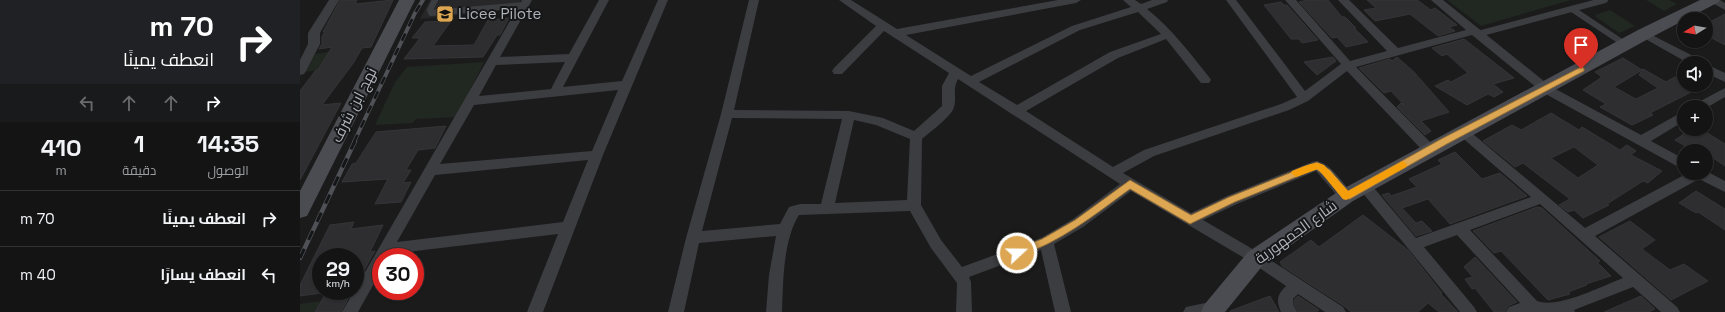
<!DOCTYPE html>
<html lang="ar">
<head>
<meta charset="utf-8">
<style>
  body { margin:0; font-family:"Space Grotesk",Cairo,sans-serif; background:#1d1d1e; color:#f1f3f6; direction:rtl; height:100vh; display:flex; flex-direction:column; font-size:15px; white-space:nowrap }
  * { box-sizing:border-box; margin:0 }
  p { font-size:13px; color:#9d9ea0 }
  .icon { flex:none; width:22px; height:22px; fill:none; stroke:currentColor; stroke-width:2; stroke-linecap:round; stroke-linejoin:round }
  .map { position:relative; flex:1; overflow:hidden; direction:ltr }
  .side { display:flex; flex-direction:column; background:#141415; width:300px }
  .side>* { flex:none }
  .banner { background:#202124; color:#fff; overflow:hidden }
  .needle { width:26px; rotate:259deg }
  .controls { position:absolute; left:1377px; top:12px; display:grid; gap:8px }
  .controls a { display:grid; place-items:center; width:36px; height:36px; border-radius:50%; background:#141415; box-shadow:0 1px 3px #0004,0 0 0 1px #333334; font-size:20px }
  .speed { position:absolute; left:12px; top:248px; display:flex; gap:8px; font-size:20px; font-weight:700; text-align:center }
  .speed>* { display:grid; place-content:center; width:52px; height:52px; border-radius:50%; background:#141415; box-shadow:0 1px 3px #0004,0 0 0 1px #333334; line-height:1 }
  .speed small { font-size:10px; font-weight:400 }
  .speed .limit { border:6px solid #d22; background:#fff; color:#111 }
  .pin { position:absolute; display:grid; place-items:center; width:34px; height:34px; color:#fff; margin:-41px -17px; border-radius:50% 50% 50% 0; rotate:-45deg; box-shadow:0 0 4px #0007 }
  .pin .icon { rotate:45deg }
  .me { position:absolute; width:44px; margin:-22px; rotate:69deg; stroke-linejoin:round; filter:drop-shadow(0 0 3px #0008) }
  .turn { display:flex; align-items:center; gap:14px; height:84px; padding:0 20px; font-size:18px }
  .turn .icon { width:52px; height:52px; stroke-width:2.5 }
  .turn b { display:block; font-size:28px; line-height:34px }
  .lanes { display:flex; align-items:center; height:38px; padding:0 20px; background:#0003; justify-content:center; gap:20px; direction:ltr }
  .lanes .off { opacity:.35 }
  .eta { display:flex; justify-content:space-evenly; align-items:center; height:68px; text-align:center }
  .eta b { font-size:24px; font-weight:600; line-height:28px }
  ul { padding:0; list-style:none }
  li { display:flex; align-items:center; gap:12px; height:56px; padding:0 20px; border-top:1px solid #333334 }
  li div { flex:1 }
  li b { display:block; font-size:15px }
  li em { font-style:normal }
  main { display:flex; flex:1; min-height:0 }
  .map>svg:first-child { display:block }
  .built { fill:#272729 }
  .green { fill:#212721 }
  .building { fill:#2e2e30; stroke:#353538; fill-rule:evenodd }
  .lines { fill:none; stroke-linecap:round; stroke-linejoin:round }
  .service { stroke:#3c3d41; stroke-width:6 }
  .minor { fill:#3c3d41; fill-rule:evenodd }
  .secondary { fill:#4a4c51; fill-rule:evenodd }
  .rail-far1-casing { stroke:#4f5156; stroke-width:4 }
  .rail-casing { stroke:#4f5156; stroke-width:4.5 }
  .rail-far1 { stroke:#151617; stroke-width:2.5; stroke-dasharray:8; stroke-linecap:butt }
  .rail { stroke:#151617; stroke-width:3; stroke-dasharray:10; stroke-linecap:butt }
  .route { fill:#dca653; stroke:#8f6c36 }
  .slow { fill:#f59e0b }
  .labels { text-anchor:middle; stroke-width:4; stroke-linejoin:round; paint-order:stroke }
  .poi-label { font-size:15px; fill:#afb3ba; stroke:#151617; text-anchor:start }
  .street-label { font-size:15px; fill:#afb3ba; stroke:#151617 }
</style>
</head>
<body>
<main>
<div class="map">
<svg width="1425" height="312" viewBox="0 0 1425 312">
  <rect width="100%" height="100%" fill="#1b1b1c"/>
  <!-- built -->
  <path class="built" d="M130,0H221L215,9L120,19Z"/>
  <!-- green -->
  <path class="green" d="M1147,0H1271L1181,26Z
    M1346,0H1369L1377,4L1364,11Z
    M1310,10L1335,26L1319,33L1296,17L1295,15Z
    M35,51L25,69L5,72L15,54Z
    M184,62L157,117L116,119L113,123L75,125L95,82L107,67Z
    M21,301L15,312H0V304Z"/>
  <!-- building -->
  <path class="building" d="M40,0H57L55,4L93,0L71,47L62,48L54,62L22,105L41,103L0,180V91L16,70H18L32,47L19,49L22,44V37L25,31L23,32Z
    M1007,0H1028L1042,17H1045L1056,28H1054L1068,42L1046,47L1037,37L1032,38L999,2Z
    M1067,0H1117L1131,10L1135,8L1157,25L1149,27L1155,31L1138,36L1110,14L1075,21L1064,10L1076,8Z
    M981,2L984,5H987L1018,40L1002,43L999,39H991L964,5Z
    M1425,14V45L1406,35V24Z
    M209,18L200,35H197L183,57L104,59L120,38H112L125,22L151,21L133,46L174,45L188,20Z
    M1164,39L1214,78L1193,84L1203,92L1194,97L1188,94L1167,105L1135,86L1148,80L1151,82L1168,73L1147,54L1142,56L1132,48Z
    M1033,57L1036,61L1017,75L1004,62Z
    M1097,57L1114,72L1149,112L1121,121L1131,131L1125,135L1097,107L1101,103L1104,105L1091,91L1084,93L1059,68L1090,59L1092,61Z
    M1323,58L1342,70L1314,87L1336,99L1358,88L1339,75L1343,69L1366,82L1375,77L1384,81V85H1390L1397,89L1350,113L1353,115L1332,125L1300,107L1306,104L1283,90L1302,77L1295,72Z
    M1251,113L1279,130L1282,127L1320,150L1327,145L1336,151L1331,155L1362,171L1348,183L1343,181L1307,204L1309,205L1283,218L1274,210L1268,212L1259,205L1270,199L1223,163L1215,167L1183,141L1212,125L1221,130ZM1274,147L1298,165L1278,178L1251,158Z
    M146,126L135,148L118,150L106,170H111L103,183L111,182L101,202L75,204L88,179L42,182L52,164L56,163L76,132Z
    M1379,129H1401L1425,144V166L1406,153V151L1400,149L1394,151L1375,140L1384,134Z
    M1155,152L1182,179L1200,173L1227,196L1150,224L1128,199L1102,208L1116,223L1122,221L1132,231L1116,236L1082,195L1089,193L1091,196L1117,187L1109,179L1142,164L1138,160Z
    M1396,191L1425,209V230L1398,212L1396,213L1379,203Z
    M1237,207L1242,208L1300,261L1297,262L1311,276L1286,284L1287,285L1268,292L1270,294L1248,300L1201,251L1194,253L1173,231Z
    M1063,215L1108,250L1142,293L1141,294L1158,312H1139L1128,303L1118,312H1051L1044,306L982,266L980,262L1011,240L1019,247Z
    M1330,221L1355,240L1342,249L1370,270L1384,264L1408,281L1371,300L1299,237Z
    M54,222L51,229L83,225L70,252L75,251L55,286V257H21V293L0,296V285L30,225Z
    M1175,257L1217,302L1208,306L1205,312H1194L1175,288L1172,289L1165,279L1173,277L1164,267Z
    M27,291H52L41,312H15Z
    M970,296L979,312H930V311Z
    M998,296L1019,310L1016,312H998L994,304V300Z
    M1341,296L1355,309L1349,312H1304Z"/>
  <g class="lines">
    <!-- service -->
    <path class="service" d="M135,0L130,10L131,13L224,5
      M1272,9L1326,45
      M1178,34L1305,0"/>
    <!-- minor -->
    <path class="minor" d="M29,0H39L20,33V44L6,71L4,74L0,75V60L8,44V33Z
      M222,0H232L200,57L269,54L299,0H309L263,87L322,81L358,0H368L303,155L243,312H227L258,234L90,254L89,257H81V271L58,312H42ZM265,62L251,89L179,96L196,65ZM318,90L292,151L140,164L174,105ZM288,160L263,222L97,242L135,175Z
      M449,0H459L434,110L549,111L583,118L614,131L642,106V86L649,73L584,31L542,74H534L532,71L534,68L576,26L539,0H551L597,29L758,0H781L776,3L606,35L671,76L772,26L831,7L823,0H835L841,4L852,0H868L867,2L847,9C871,28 890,53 909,77L911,80L909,83H901L866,39L818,58L726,111L813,167L844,150L981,104L997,97L926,0H936L1005,91L1041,64L985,0H996L1050,61L1087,51L1038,0H1049L1098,48L1166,30L1131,0H1143L1250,86L1341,135L1384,111V121L1351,141L1384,159V170L1242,92L1172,35L1056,67L1135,147L1136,150L1135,153L1130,155L1125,153L1047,71L1008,101L989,110L854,156L823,173L891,213L927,196L1012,162C1026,157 1042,182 1051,192L1053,196L1051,200L1046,201L1041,200L1016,171L937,204L903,220L961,254L1043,307L1046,312H1025L998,294L993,299V304L997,312H981C976,300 977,295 986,286L951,262L831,191L783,227L754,244L771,312H755L741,250L669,277L671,282L672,312H656L657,283L631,248L610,211L499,215C483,240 483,283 482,312H466L469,275L476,236L399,243L384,312H368L386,238L421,114ZM838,12L861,34L810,52L717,105L679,82L780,30ZM658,79L820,184L773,219L741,238L662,267L641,240L621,205L622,139C630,132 652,116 654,107C657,96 652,90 658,79ZM432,118L542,119L521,204H500L489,207L480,224L402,231ZM554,120L576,125L610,139L607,200L535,203Z
      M1407,0H1420L1425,3V10Z
      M1344,31L1401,60L1403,63H1388L1340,36L1338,34L1340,32Z
      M1406,64L1425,73V82L1406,73Z
      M1425,88V97L1406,108V107H1393L1395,104Z
      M1163,128L1167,129L1285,228L1388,173H1406V171L1425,181V192L1399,179L1295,236L1377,307L1380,312H1361L1333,287L1274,310L1275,312H1206L1209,307L1220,303L1157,235L1124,247L1174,307L1177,312H1160L1057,186L1059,182L1064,181L1069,182L1116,238L1231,197L1159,135L1157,132L1159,129ZM1240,204L1323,278C1302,286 1258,309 1237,301L1170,230Z
      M915,301L920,303L923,308L921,312H883L886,307Z"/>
    <!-- secondary -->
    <path class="secondary" d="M99,0H115L7,216L0,218V191Z
      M1400,0H1420L1417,3L1350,38L1053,201L964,264L925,312H901L904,305L948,252L1039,191L1338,30Z"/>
    <defs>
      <path id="rail-far1" d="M54,142L115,13L123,0"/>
      <path id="rail" d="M0,258L55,141"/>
    </defs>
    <!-- rail-far1 casing -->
    <use href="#rail-far1" class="rail-far1-casing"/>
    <!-- rail casing -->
    <use href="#rail" class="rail-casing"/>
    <!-- rail-far1 -->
    <use href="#rail-far1" class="rail-far1"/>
    <!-- rail -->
    <use href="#rail" class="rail"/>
  </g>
  <!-- route -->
  <path class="route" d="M1281,67L1284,68V71L1147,144L1050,199H1043L1024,175L1016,169L935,202L890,224L830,189C792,217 762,241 717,257L713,256L712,253L713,250L742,239L775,220L830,180L891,215L929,197L1017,162L1030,170L1048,191L1141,139Z"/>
  <!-- slow -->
  <path class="slow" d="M1103,161L1107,164L1106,167L1046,200L1043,199L1018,169L996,177L991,173L992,171C1003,167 1014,160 1024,165L1048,191Z"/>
  <!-- icons -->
  <defs>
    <symbol id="university-square" viewBox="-11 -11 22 22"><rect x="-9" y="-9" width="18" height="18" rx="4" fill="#dca653" stroke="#151617"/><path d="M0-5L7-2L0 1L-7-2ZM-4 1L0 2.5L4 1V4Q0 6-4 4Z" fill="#111"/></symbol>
  </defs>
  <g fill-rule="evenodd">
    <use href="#university-square" x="135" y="4" width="20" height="20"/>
  </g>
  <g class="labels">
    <!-- poi labels -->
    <g class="poi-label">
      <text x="158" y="19">Licee Pilote</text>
    </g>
    <!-- street labels -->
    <g class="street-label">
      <text transform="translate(54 105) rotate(-63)" y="5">نهج ابن شرف</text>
      <text transform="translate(996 232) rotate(-36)" y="5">شارع الجمهورية</text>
    </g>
  </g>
</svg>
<div class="controls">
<a><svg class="needle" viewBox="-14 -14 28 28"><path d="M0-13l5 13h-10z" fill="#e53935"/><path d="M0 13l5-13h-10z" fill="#9d9ea0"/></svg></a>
<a><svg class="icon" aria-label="sound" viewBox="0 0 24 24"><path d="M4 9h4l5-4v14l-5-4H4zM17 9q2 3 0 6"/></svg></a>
<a>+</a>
<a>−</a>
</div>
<div class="speed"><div>29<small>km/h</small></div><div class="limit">30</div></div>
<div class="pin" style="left:1281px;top:69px;background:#d93025"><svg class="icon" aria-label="arrive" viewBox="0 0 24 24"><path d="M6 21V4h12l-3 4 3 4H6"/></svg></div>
<svg class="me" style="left:717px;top:253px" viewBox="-20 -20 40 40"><circle r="17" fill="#dca653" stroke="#fff" stroke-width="3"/><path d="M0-11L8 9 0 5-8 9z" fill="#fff"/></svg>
</div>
<section class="side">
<div class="banner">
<div class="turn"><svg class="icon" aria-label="right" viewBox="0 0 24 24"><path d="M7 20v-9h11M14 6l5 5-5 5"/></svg><div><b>70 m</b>انعطف يمينًا</div></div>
<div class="lanes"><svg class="icon off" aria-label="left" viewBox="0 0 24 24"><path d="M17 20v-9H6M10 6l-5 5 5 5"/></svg><svg class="icon off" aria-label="ahead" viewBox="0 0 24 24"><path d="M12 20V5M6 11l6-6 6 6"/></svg><svg class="icon off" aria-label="ahead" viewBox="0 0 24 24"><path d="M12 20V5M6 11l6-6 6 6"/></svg><svg class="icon" aria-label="right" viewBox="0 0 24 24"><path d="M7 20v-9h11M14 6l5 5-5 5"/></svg></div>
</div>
<div class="eta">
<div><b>14:35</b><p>الوصول</p></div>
<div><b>1</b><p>دقيقة</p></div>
<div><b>410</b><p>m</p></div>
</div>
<ul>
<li><svg class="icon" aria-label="right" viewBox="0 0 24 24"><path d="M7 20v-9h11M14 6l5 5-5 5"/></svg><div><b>انعطف يمينًا</b></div><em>70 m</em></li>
<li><svg class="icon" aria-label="left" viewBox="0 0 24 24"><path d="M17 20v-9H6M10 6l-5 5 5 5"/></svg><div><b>انعطف يسارًا</b></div><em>40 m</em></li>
</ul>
</section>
</main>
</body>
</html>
